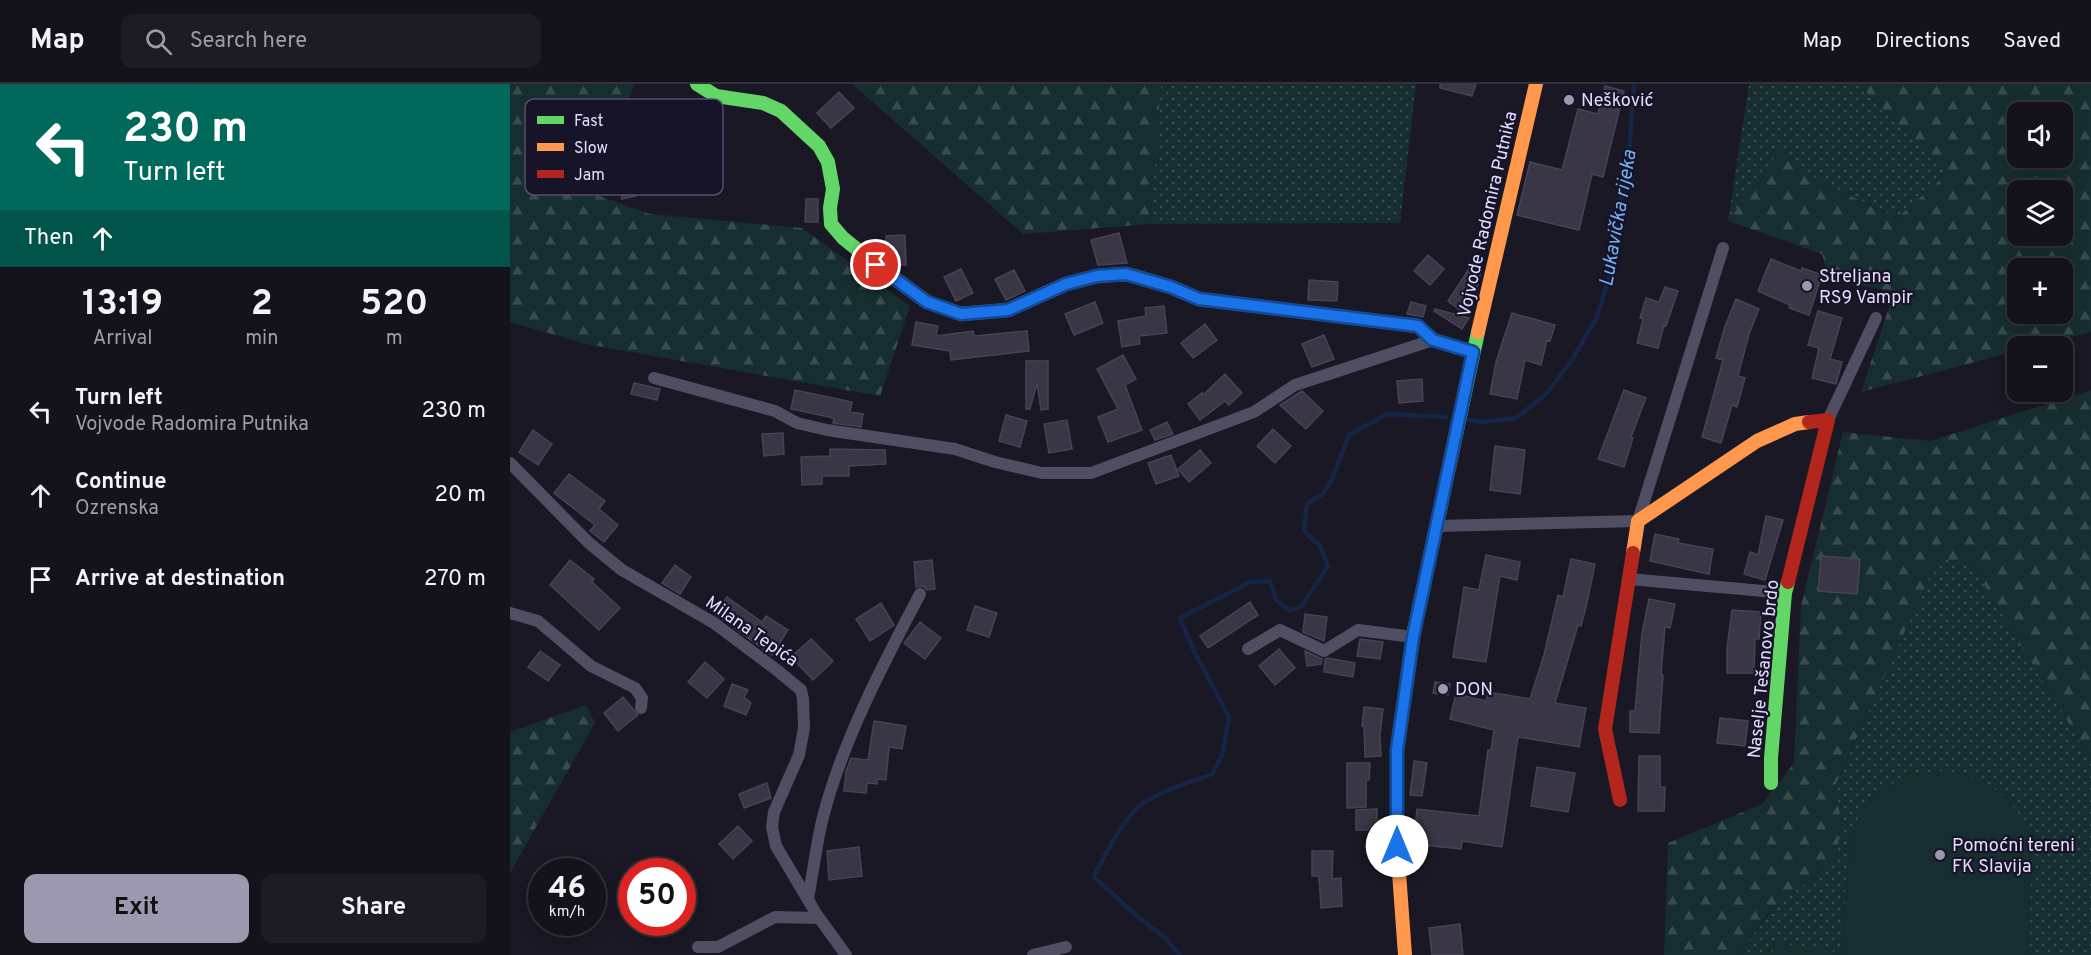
<!DOCTYPE html>
<html lang="en">
<head>
<meta charset="utf-8">
<style>
  body { margin:0; font-family:Overpass,sans-serif; background:#1d1b24; color:#f1f3f6; height:100vh; display:flex; flex-direction:column; font-size:22px; white-space:nowrap }
  * { box-sizing:border-box; margin:0 }
  p { font-size:20px; color:#9d9ea3 }
  .icon { flex:none; width:33px; height:33px; fill:none; stroke:currentColor; stroke-width:2; stroke-linecap:round; stroke-linejoin:round }
  .map { position:relative; flex:1; overflow:hidden }
  .panel { display:flex; flex-direction:column; background:#14121b; width:510px }
  .panel>* { flex:none }
  .top-card { background:#00695c; color:#fff; overflow:hidden }
  .tools { position:absolute; left:1497px; top:18px; display:grid; gap:12px }
  .tools a { display:grid; place-items:center; width:66px; height:66px; border-radius:12px; background:#14121b; box-shadow:0 3px 15px #0003,0 0 0 2px #33323a; font-size:30px }
  .speed { position:absolute; left:18px; top:774px; display:flex; gap:12px; font-size:30px; font-weight:700; text-align:center }
  .speed>* { display:grid; place-content:center; width:78px; height:78px; border-radius:50%; background:#14121b; box-shadow:0 3px 15px #0003,0 0 0 2px #33323a; line-height:1 }
  .speed small { font-size:15px; font-weight:400 }
  .speed .limit { border:9px solid #d22; background:#fff; color:#111 }
  .pin { position:absolute; display:grid; place-items:center; width:51px; height:51px; color:#fff; margin:-26px; border:3px solid #fff; border-radius:50%; box-shadow:0 2px 6px #0007 }
  .me { position:absolute; width:66px; margin:-33px; rotate:0deg; stroke-linejoin:round; filter:drop-shadow(0 0 4px #0008) }
  .turn { display:flex; align-items:center; gap:21px; height:126px; padding:0 24px; font-size:27px }
  .turn .icon { width:78px; height:78px; stroke-width:2.5 }
  .turn b { display:block; font-size:42px; line-height:51px }
  .then { display:flex; align-items:center; height:57px; padding:0 24px; background:#0003; gap:12px; font-size:22px }
  .eta { display:flex; justify-content:space-evenly; align-items:center; height:102px; text-align:center }
  .eta b { font-size:36px; font-weight:700; line-height:42px }
  .button { display:flex; gap:12px; margin-top:auto; padding:12px 24px }
  .button a { flex:1; height:69px; border-radius:12px; background:#9c98b0; color:#111; font-size:24px; font-weight:700; line-height:69px; text-align:center }
  .button a+a { background:#1d1b24; color:#f1f3f6 }
  ul { padding:0; list-style:none }
  li { display:flex; align-items:center; gap:18px; height:84px; padding:0 24px }
  li div { flex:1 }
  li b { display:block; font-size:22px }
  li em { font-style:normal }
  header { display:flex; align-items:center; gap:36px; box-sizing:border-box; height:84px; padding:0 30px; background:#14121b; border-bottom:2px solid #33323a }
  header strong { font-size:28px }
  nav { display:flex; gap:33px; margin-inline-start:auto; font-size:21px }
  .search { width:420px; height:54px; background:#1d1b24; display:flex; align-items:center; gap:15px; box-sizing:border-box; padding:0 21px; border-radius:12px; color:#9d9ea3; font-size:22px }
  main { display:flex; flex:1; min-height:0 }
  .map>svg:first-child { display:block }
  .grass { fill:url(#grass-dots) }
  .forest { fill:url(#forest-firs); fill-rule:evenodd }
  .green { fill:#172e30 }
  .lines { fill:none; stroke-linecap:round; stroke-linejoin:round }
  .stream { stroke:#142548; stroke-width:4.5 }
  .building { fill:#3a3645; stroke:#474356; stroke-width:1.5 }
  .street { stroke:#504e63; stroke-width:12 }
  .fast { stroke:#63d668; stroke-width:14 }
  .slow { stroke:#ff974d; stroke-width:14 }
  .jam { stroke:#b3261e; stroke-width:14 }
  .route-casing { stroke:#114b97; stroke-width:15 }
  .route { stroke:#1a73e8; stroke-width:10 }
  .poi-dot { fill:#9c98b0; stroke:#171329; stroke-width:2 }
  .labels { text-anchor:middle; stroke-width:4.5; stroke-linejoin:round; paint-order:stroke }
  .poi-label { font-size:18px; fill:#e2ddfc; stroke:#171329; text-anchor:start }
  .street-label { font-size:18px; fill:#e2ddfc; stroke:#171329 }
  .water-label { font-size:20px; font-style:italic; fill:#73b2f4; stroke:#171329 }
  .key { fill:#171329; stroke:#545068; stroke-width:1.5 }
  .key-label { font-size:16px; fill:#e2ddfc }
</style>
</head>
<body>
<header>
<strong>Map</strong>
<div class="search"><svg class="icon" aria-label="search" viewBox="0 0 24 24"><circle cx="10" cy="10" r="6"/><path d="M15 15l6 6"/></svg>Search here</div>
<nav><a>Map</a><a>Directions</a><a>Saved</a></nav>
</header>
<main>
<section class="panel">
<div class="top-card">
<div class="turn"><svg class="icon" aria-label="left" viewBox="0 0 24 24"><path d="M17 20v-9H6M10 6l-5 5 5 5"/></svg><div><b>230 m</b>Turn left</div></div>
<div class="then">Then<svg class="icon" aria-label="ahead" viewBox="0 0 24 24"><path d="M12 20V5M6 11l6-6 6 6"/></svg></div>
</div>
<div class="eta">
<div><b>13:19</b><p>Arrival</p></div>
<div><b>2</b><p>min</p></div>
<div><b>520</b><p>m</p></div>
</div>
<ul>
<li><svg class="icon" aria-label="left" viewBox="0 0 24 24"><path d="M17 20v-9H6M10 6l-5 5 5 5"/></svg><div><b>Turn left</b><p>Vojvode Radomira Putnika</p></div><em>230 m</em></li>
<li><svg class="icon" aria-label="ahead" viewBox="0 0 24 24"><path d="M12 20V5M6 11l6-6 6 6"/></svg><div><b>Continue</b><p>Ozrenska</p></div><em>20 m</em></li>
<li><svg class="icon" aria-label="arrive" viewBox="0 0 24 24"><path d="M6 21V4h12l-3 4 3 4H6"/></svg><div><b>Arrive at destination</b></div><em>270 m</em></li>
</ul>
<div class="button"><a>Exit</a><a>Share</a></div>
</section>
<div class="map">
<svg width="1581" height="871" viewBox="0 0 1581 871">
  <defs>
    <pattern id="grass-dots" width="8" height="8" patternUnits="userSpaceOnUse" patternTransform="scale(1.5)"><rect width="8" height="8" fill="#172e30"/><path d="M2 2h.1M6 6h.1" fill="none" stroke="#384c4f" stroke-width="1.8" stroke-linecap="round"/></pattern>
    <pattern id="forest-firs" width="22" height="20" patternUnits="userSpaceOnUse" patternTransform="scale(1.5)"><rect width="22" height="20" fill="#172e30"/><path d="M5 1l3.5 6h-7zM16 11l3.5 6h-7z" fill="#384c4f"/></pattern>
  </defs>
  <rect width="100%" height="100%" fill="#1a1824"/>
  <!-- grass -->
  <path class="grass" d="M651,0H906L890,139L640,140Z
    M1239,0H1357L1353,6L1438,90L1388,134L1309,97L1270,66L1218,137Z
    M1428,473L1462,481L1581,676V871H1517L1522,759L1340,750L1331,871H1322L1323,865L1264,861L1263,871H1227L1263,825L1326,775L1331,739L1325,703Z"/>
  <!-- forest -->
  <path class="forest" d="M0,0H124L89,112L140,130L292,144L400,222L370,312L76,260L0,238Z
    M342,0H651L640,140L513,150Z
    M1357,0H1581V248L1526,262H1508L1507,267L1351,308L1384,208L1319,195L1312,170L1218,137L1270,66L1309,97L1387,134L1437,90L1353,5ZM1552,28V74H1508V28ZM1552,106V152H1508V106ZM1552,184V230H1508V184Z
    M1581,306V676L1462,481L1428,474L1325,702L1331,739L1326,775L1260,827L1227,871H1154L1158,759L1252,720L1284,679L1291,522L1333,348L1420,357Z
    M76,621L85,639L0,789V648Z"/>
  <!-- green -->
  <path class="green" d="M1434,687L1458,691L1480,701L1499,717L1513,736L1522,759L1517,871H1331L1340,750L1351,729L1367,710L1387,697L1410,689Z
    M1264,860L1323,865L1322,871H1263Z"/>
  <g class="lines">
    <!-- stream -->
    <path class="stream" d="M959,336L972,338L1006,334L1036,310L1062,276L1087,233L1102,183L1111,112L1119,70L1124,0
      M670,871L654,853L628,833L584,793C591,777 616,732 629,722C650,707 678,699 702,690L713,669L719,633L684,567L670,534L740,498L760,497L766,516L779,526L791,523L818,482L810,462L794,447L797,420L813,410L823,393L839,351L877,330L936,333"/>
  </g>
  <!-- building -->
  <path class="building" d="M930,0H966L962,12L930,4Z
    M1095,2L1114,7L1093,93L1082,90L1069,146L1007,131L1020,78L1052,86L1068,25L1088,30Z
    M329,8L344,24L321,44L307,29Z
    M121,95L126,112L112,115L108,99Z
    M296,115H308V138H295Z
    M609,149L617,179L588,181L581,156Z
    M395,151L396,181H384L377,176L376,152Z
    M918,171L934,185L920,201L904,187Z
    M1261,175L1291,187L1292,184L1312,191L1299,231L1279,224L1280,221L1248,207Z
    M964,177L972,182L967,204L952,228L938,217Z
    M451,185L463,209L446,217L434,193Z
    M504,186L515,207L496,216L485,195Z
    M799,196L828,198L827,217L798,216Z
    M1155,203L1168,207L1156,242L1154,241L1148,264L1127,259L1133,235L1130,234L1136,214L1149,218Z
    M1226,215L1249,225L1239,250L1228,292L1235,294L1227,323L1222,321L1211,359L1192,353L1213,276L1206,274L1214,245Z
    M585,218L593,239L564,251L555,230Z
    M901,218L916,222L913,233L897,230Z
    M654,222L657,249L629,252L630,260L612,263L608,237L636,232L635,224Z
    M925,225L959,234L952,245L924,227Z
    M1308,227L1332,234L1320,275L1332,278L1326,300L1302,294L1309,264L1298,261Z
    M1002,229L1045,241L1040,257L1037,256L1031,281L1015,276L1007,315L980,310L986,278Z
    M406,238L428,242L426,252L463,247L464,252L517,247L519,267L441,276L440,267L402,261Z
    M695,240L707,256L683,274L671,259Z
    M814,251L824,275L802,283L792,260Z
    M613,271L626,295L615,301L632,346L598,358L588,333L608,325L587,285Z
    M516,277H538V325L531,326L527,299L520,325H516Z
    M715,290L732,309L719,321L715,317L690,336L678,320L692,309L693,311Z
    M912,295L913,317L889,319L887,297Z
    M124,299L150,305L147,316L121,310Z
    M285,306L342,318L340,328L353,330L351,343L323,339L324,334L281,325Z
    M1114,306L1136,314L1121,353L1123,354L1114,383L1088,375Z
    M792,307L813,327L796,345L770,321Z
    M496,331L517,337L510,363L489,357Z
    M557,336L562,365L539,369L534,340Z
    M657,338L663,350L645,356L640,346Z
    M763,345L781,362L765,379L747,362Z
    M23,346L42,360L28,381L9,368Z
    M273,349L274,370L254,372L252,350Z
    M985,362L1015,366L1010,410L980,406Z
    M320,365L375,366L376,380L339,382V392H312V400L292,401L291,373L320,372Z
    M690,366L701,379L679,398L668,385Z
    M661,371L669,392L646,400L638,379Z
    M59,390L95,417L89,425L108,441L94,458L80,447L85,441L44,409Z
    M1256,432L1273,436L1255,496L1234,490L1240,468L1248,471Z
    M1145,450L1169,455L1168,459L1203,465L1199,490L1140,477Z
    M976,471L1010,478L1007,496L990,492L976,578L943,573L954,503L969,506Z
    M1311,472L1350,475L1347,510L1308,507Z
    M1061,475L1085,480L1077,519L1071,542L1068,541L1045,619L1076,624L1069,663L1008,653L992,763L952,757L951,765L903,760L907,725L969,732L978,666H981L984,646L940,635L946,610L976,617L978,608L1020,615L1034,571L1048,511L1053,513Z
    M60,476L84,495L82,498L110,524L89,546L40,501Z
    M422,476L425,505L417,506L413,502L406,503L404,478Z
    M165,481L181,493L170,510L152,499Z
    M217,513L252,538L256,532L278,546L262,571L205,530Z
    M1139,515L1165,520L1160,544L1155,543L1151,590L1153,591L1149,649L1120,648V627H1125L1132,549Z
    M740,518L748,531L698,564L690,552Z
    M371,519L384,541L360,557L346,535Z
    M465,522L487,529L479,553L457,546Z
    M1222,526L1251,528L1249,555H1245L1244,589H1217V564Z
    M795,530L817,533L814,557L793,548Z
    M410,538L431,554L415,575L394,559Z
    M301,555L323,577L303,596L281,573Z
    M850,555L873,558L870,575L847,572Z
    M769,565L785,584L765,601L749,582Z
    M30,567L50,581L38,597L18,583Z
    M795,567L812,575L811,580L797,582Z
    M818,574L845,579L843,593L814,588L815,575Z
    M195,578L214,595L197,614L178,598Z
    M925,598L940,600L938,611L923,609Z
    M222,600L238,606L234,613L241,619L236,631L214,622Z
    M113,613L128,631L108,647L94,629Z
    M854,623L873,625L870,651L871,672L855,673L854,642H852Z
    M1210,634L1238,637L1235,662L1207,659Z
    M364,637L396,642L392,665L379,663L376,696L367,695V700L357,699L356,709L334,707L336,688L341,674L358,676Z
    M1129,672H1150V703H1155L1154,727H1128Z
    M904,677L917,679L912,712L900,711Z
    M837,679H860L859,696H856V723L837,724Z
    M1027,683L1065,689L1058,728L1021,722Z
    M257,699L261,714L234,724L229,710Z
    M867,725V746H846V726Z
    M228,742L242,757L223,775L209,760Z
    M349,763L352,792L319,796L317,767Z
    M802,767H823L822,795L831,794L832,822L811,824L809,792H802Z
    M950,840L953,871H922L919,844Z"/>
  <g class="lines">
    <!-- street -->
    <path class="street" d="M144,294L265,327L287,339L317,346L445,365L485,378L532,389H581L744,328L785,301L923,256L963,268
      M1318,336L1366,234
      M0,379L79,459L112,486L204,539L268,587L291,606L293,615L294,644L289,671L264,728L262,743L266,762L307,831L336,871
      M928,442L1128,437L1213,164
      M1119,495L1275,509
      M0,529L28,537L81,582L125,604L132,614L131,624
      M738,565L770,546L814,567L848,546L903,553
      M298,814C303,789 306,763 312,737C331,660 373,580 410,510
      M188,863H208L265,833L309,834
      M523,871L556,863"/>
    <!-- fast -->
    <path class="fast" d="M187,0L206,12L253,19L271,27L309,62L318,78L323,105L320,124L321,140L333,154L364,179
      M624,192L661,203L689,215L908,242L923,256
      M904,547L968,248
      M1261,699V674L1275,509L1278,498"/>
    <!-- slow -->
    <path class="slow" d="M364,179L417,218L451,230L498,226L556,200L587,192L616,190L624,192
      M968,248L1026,0
      M1123,469L1128,437L1247,357L1285,340L1299,338
      M895,871L887,761V666L904,547"/>
    <!-- jam -->
    <path class="jam" d="M1278,498L1318,336L1299,338
      M1110,716L1095,645L1123,469"/>
  </g>
  <g class="lines">
    <defs>
      <path id="route" d="M366,181L417,218L451,230L498,226L556,200L587,192L616,190L661,203L689,215L908,242L923,256L963,268L903,553L887,666V762"/>
    </defs>
    <!-- route casing -->
    <use href="#route" class="route-casing"/>
    <!-- route -->
    <use href="#route" class="route"/>
  </g>
  <!-- markers -->
  <g class="poi-dot">
    <circle cx="1059" cy="16" r="6"/>
    <circle cx="1297" cy="202" r="6"/>
    <circle cx="933" cy="605" r="6"/>
    <circle cx="1430" cy="771" r="6"/>
  </g>
  <g class="labels">
    <!-- poi labels -->
    <g class="poi-label">
      <text x="1071" y="22">Nešković</text>
      <text x="1309" y="198">Streljana<tspan x="1309" dy="21">RS9 Vampir</tspan></text>
      <text x="945" y="611">DON</text>
      <text x="1442" y="767">Pomoćni tereni<tspan x="1442" dy="21">FK Slavija</tspan></text>
    </g>
    <!-- street labels -->
    <g class="street-label">
      <text transform="translate(977 130) rotate(-77)" y="6">Vojvode Radomira Putnika</text>
      <text transform="translate(242 547) rotate(35)" y="6">Milana Tepića</text>
      <text transform="translate(1253 585) rotate(-84)" y="6">Naselje Tešanovo brdo</text>
    </g>
    <!-- water labels -->
    <g class="water-label">
      <text transform="translate(1107 134) rotate(-80)" y="7">Lukavička rijeka</text>
    </g>
  </g>
  <!-- legend -->
  <rect x="15" y="15" width="198" height="96" rx="9" class="key"/>
  <rect x="27" y="32" width="27" height="8" fill="#63d668"/>
  <rect x="27" y="59" width="27" height="8" fill="#ff974d"/>
  <rect x="27" y="86" width="27" height="8" fill="#b3261e"/>
  <g class="key-label">
    <text x="64" y="42">Fast</text>
    <text x="64" y="69">Slow</text>
    <text x="64" y="96">Jam</text>
  </g>
</svg>
<div class="tools">
<a><svg class="icon" aria-label="sound" viewBox="0 0 24 24"><path d="M4 9h4l5-4v14l-5-4H4zM17 9q2 3 0 6"/></svg></a>
<a><svg class="icon" aria-label="layers" viewBox="0 0 24 24"><path d="M12 4l9 5-9 5-9-5zM3 14l9 5 9-5"/></svg></a>
<a>+</a>
<a>−</a>
</div>
<div class="speed"><div>46<small>km/h</small></div><div class="limit">50</div></div>
<div class="pin" style="left:366px;top:181px;background:#d93025"><svg class="icon" aria-label="arrive" viewBox="0 0 24 24"><path d="M6 21V4h12l-3 4 3 4H6"/></svg></div>
<svg class="me" style="left:887px;top:762px" viewBox="-20 -20 40 40"><circle r="19" fill="#fff"/><path d="M0-13L10 11 0 6-10 11z" fill="#1a73e8"/></svg>
</div>
</main>
</body>
</html>
